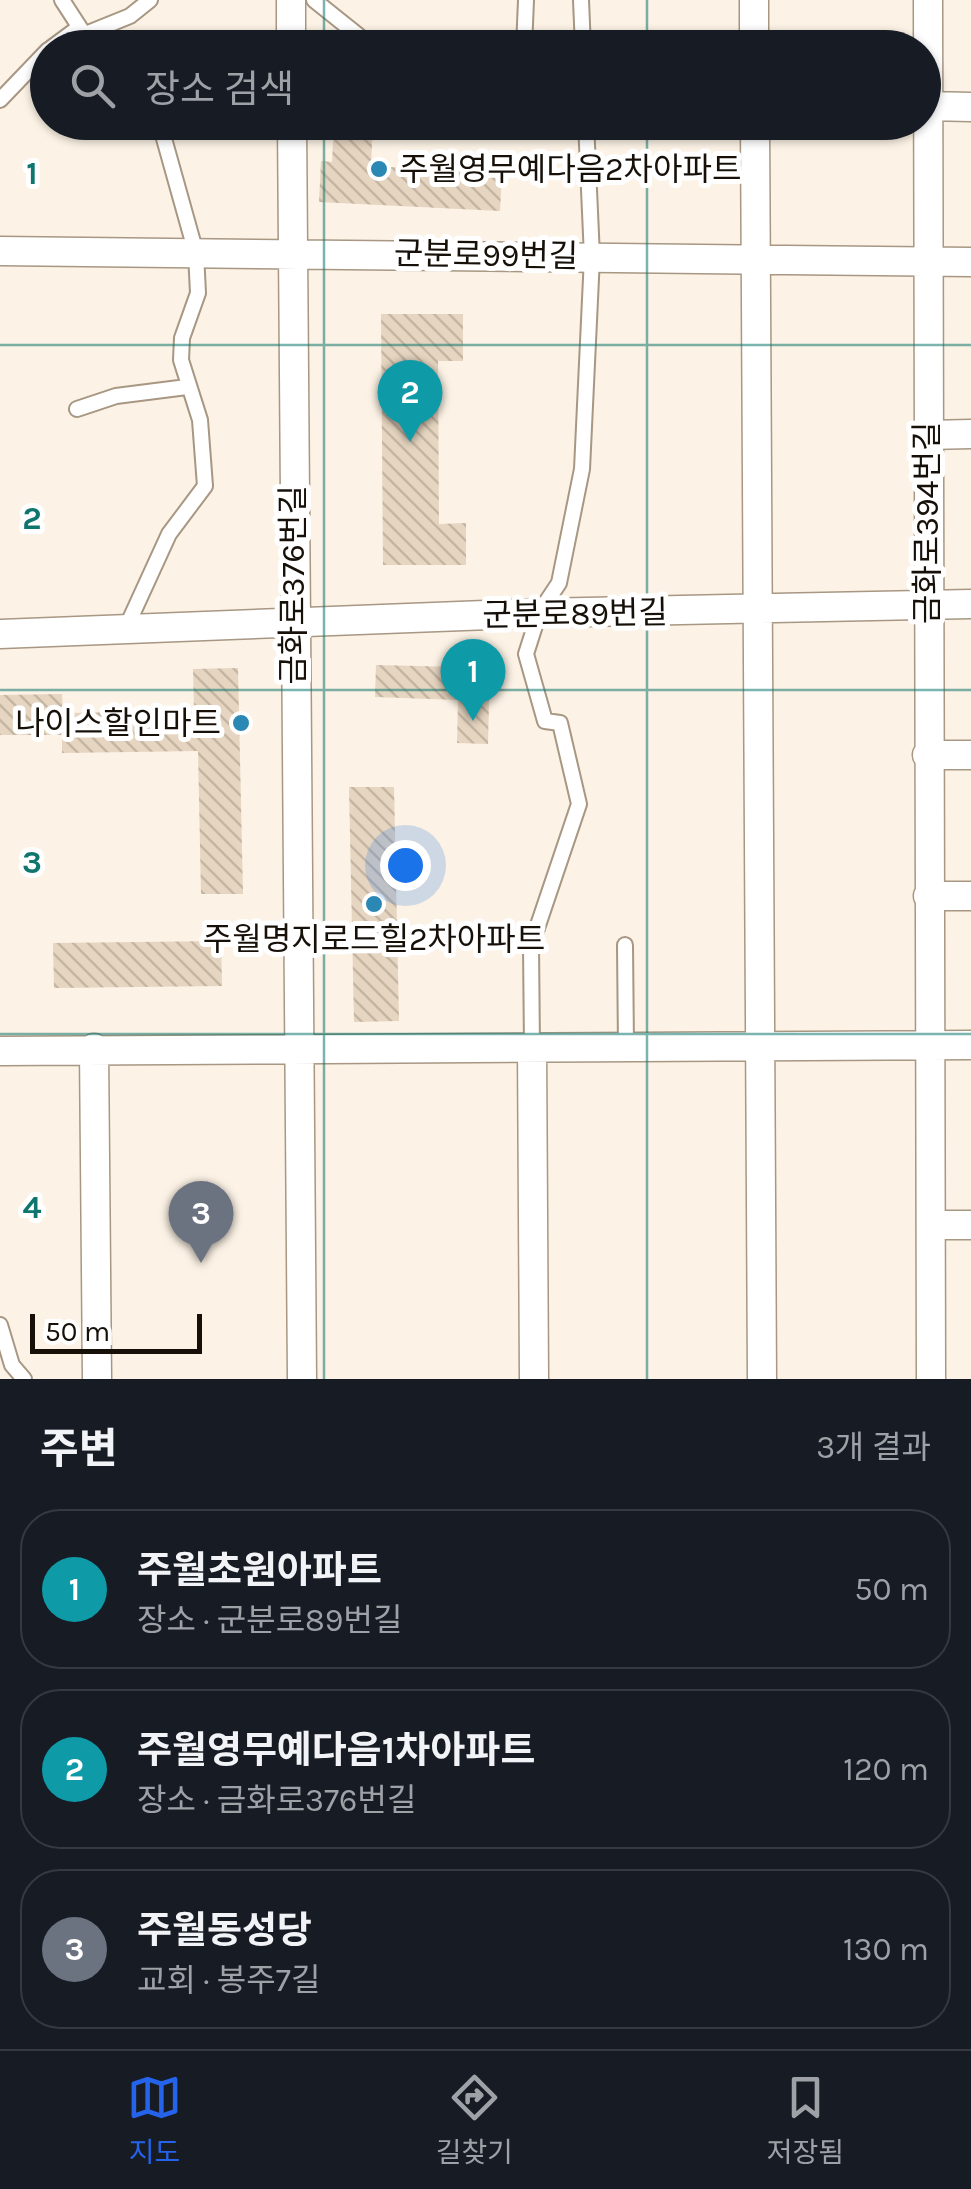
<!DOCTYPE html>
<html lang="ko">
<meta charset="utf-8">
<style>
:root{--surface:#171b24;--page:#242831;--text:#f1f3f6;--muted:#9ea1a6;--line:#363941;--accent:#2563eb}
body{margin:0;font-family:Karla,"Noto Sans KR",sans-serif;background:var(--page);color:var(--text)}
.scale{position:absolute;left:30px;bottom:25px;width:172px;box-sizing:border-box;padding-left:10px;border:5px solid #161009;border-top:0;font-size:28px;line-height:35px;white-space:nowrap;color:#161009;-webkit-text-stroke:8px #fff;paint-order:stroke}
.you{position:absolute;left:405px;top:865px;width:35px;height:35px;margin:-25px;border:8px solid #fff;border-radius:50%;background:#1a73e8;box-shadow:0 0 0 15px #1a73e833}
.badge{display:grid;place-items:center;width:65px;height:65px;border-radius:50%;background:var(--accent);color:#fff;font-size:32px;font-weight:700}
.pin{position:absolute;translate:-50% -82px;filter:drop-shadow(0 2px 5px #0008)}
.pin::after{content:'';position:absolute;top:52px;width:35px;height:30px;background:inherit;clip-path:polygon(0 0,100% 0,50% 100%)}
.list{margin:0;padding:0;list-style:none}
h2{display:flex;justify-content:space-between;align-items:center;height:130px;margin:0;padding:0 40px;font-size:42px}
h2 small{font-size:32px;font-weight:400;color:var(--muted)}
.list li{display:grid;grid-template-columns:65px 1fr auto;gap:30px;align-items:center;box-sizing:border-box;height:160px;margin:0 20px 20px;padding:0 20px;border:2px solid var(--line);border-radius:40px}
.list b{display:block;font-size:38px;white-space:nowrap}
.list p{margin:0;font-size:32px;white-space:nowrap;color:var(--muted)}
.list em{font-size:32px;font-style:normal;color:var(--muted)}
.icon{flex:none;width:55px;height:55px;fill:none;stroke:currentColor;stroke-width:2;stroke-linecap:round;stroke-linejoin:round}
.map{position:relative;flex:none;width:971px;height:1379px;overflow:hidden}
.search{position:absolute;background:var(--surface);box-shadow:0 2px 8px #0004;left:30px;right:30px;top:30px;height:110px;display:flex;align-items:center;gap:25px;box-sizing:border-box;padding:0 35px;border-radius:55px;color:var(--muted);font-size:38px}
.sheet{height:670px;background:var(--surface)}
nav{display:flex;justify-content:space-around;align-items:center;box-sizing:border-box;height:140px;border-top:2px solid var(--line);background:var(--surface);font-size:28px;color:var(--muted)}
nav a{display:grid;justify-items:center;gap:5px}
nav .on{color:var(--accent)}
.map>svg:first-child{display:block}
</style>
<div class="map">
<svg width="971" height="1379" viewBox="0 0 971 1379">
<defs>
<pattern id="building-back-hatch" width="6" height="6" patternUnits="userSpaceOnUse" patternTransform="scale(2.5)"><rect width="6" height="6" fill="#e6d5c0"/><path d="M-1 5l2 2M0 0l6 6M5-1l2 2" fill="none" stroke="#c5b6a4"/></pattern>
</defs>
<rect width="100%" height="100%" fill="#fcf2e5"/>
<!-- building -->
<path fill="url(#building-back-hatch)" d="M334 122H373L371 166 502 173 500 211 319 202 321 161 332 162Z
M381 314H463V361H438L439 524 466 523V565H383Z
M460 657 490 658 488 744 457 743 458 700 375 697 376 665 460 667Z
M238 668 243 894H201L198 751 62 753V735H0V695L62 694 63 713 194 711 193 669Z
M349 787H394L399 1021 354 1022Z
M221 941 222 986 54 988 53 943Z"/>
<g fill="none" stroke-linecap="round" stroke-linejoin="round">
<defs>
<path id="service" d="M62 0 93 48
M314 0 374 48
M581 0 583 48
M83 35 130 16 150 0
M51 48 78 28
M524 48 526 0
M0 100 48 50
M77 409 116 396 187 387
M126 628 169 534 205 486 200 420 181 360 182 338 198 293 196 253 163 135 154 122
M625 945 626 1047
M532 1047 531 946 579 804 560 723 545 721 526 654 539 613 559 583 582 469 592 257 586 122
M0 1325 12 1365 24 1379"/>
<path id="minor" d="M291 0V48
M754 0V48
M928 0 931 1379
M928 106 971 107
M292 122 302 1379
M755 122 762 1379
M0 251 971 262
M928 435 971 434
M0 634 539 613 971 604
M927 755H971
M928 896H971
M532 1047 534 1379
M94 1048 97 1379
M0 1051 971 1045
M932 1225H971"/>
</defs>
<!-- service casing -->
<use href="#service" stroke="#a79783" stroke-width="18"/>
<!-- minor casing -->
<use href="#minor" stroke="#a79783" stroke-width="31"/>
<!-- service -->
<use href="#service" stroke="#fff" stroke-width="14"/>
<!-- minor -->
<use href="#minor" stroke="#fff" stroke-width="28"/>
</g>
<!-- grid -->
<path fill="none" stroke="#0f766e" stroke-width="2.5" stroke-opacity="0.55" d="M324 0V48M647 0V48M324 122V1379M647 122V1379M0 345H971M0 690H971M0 1034H971"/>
<!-- markers -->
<g fill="#2b87b4" stroke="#fff" stroke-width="4">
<circle cx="379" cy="169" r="10"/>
<circle cx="241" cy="723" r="10"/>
<circle cx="374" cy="904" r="10"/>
</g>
<g text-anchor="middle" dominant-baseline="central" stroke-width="10" stroke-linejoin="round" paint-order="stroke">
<!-- poi labels -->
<g font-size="32" fill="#161009" stroke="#fff" text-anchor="start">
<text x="399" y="169">주월영무예다음2차아파트</text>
<text x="221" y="723" text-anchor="end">나이스할인마트</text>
<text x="374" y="939" text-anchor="middle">주월명지로드힐2차아파트</text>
</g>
<!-- street labels -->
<g font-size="32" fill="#161009" stroke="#fff">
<text transform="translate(486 255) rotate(1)">군분로99번길</text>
<text transform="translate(927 523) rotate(-90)">금화로394번길</text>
<text transform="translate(293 585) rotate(-90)">금화로376번길</text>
<text transform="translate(575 614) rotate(-1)">군분로89번길</text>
</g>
</g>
<g font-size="32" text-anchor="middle" font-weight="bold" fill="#0f766e" stroke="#fff" stroke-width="10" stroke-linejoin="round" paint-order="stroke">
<text x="32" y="184">1</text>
<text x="32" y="529">2</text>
<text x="32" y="873">3</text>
<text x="32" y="1218">4</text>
</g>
</svg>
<div class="scale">50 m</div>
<div class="you"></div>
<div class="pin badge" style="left:473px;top:721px;background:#0f9aa8">1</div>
<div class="pin badge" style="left:410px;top:442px;background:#0f9aa8">2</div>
<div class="pin badge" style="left:201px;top:1263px;background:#6b7280">3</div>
<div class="search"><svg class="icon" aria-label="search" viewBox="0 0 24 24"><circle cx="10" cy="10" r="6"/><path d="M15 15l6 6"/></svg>장소 검색</div>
</div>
<section class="sheet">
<h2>주변<small>3개 결과</small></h2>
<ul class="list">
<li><span class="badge" style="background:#0f9aa8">1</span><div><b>주월초원아파트</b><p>장소 · 군분로89번길</p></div><em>50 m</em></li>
<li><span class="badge" style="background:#0f9aa8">2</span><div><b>주월영무예다음1차아파트</b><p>장소 · 금화로376번길</p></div><em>120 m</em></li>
<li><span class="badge" style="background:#6b7280">3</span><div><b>주월동성당</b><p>교회 · 봉주7길</p></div><em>130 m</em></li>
</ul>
</section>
<nav>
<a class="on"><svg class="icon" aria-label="map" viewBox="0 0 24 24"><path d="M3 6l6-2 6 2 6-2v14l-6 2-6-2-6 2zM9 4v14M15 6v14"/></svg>지도</a>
<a><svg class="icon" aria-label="directions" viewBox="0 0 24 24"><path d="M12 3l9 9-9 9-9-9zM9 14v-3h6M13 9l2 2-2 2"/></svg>길찾기</a>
<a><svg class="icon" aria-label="saved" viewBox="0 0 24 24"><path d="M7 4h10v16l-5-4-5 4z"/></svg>저장됨</a>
</nav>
